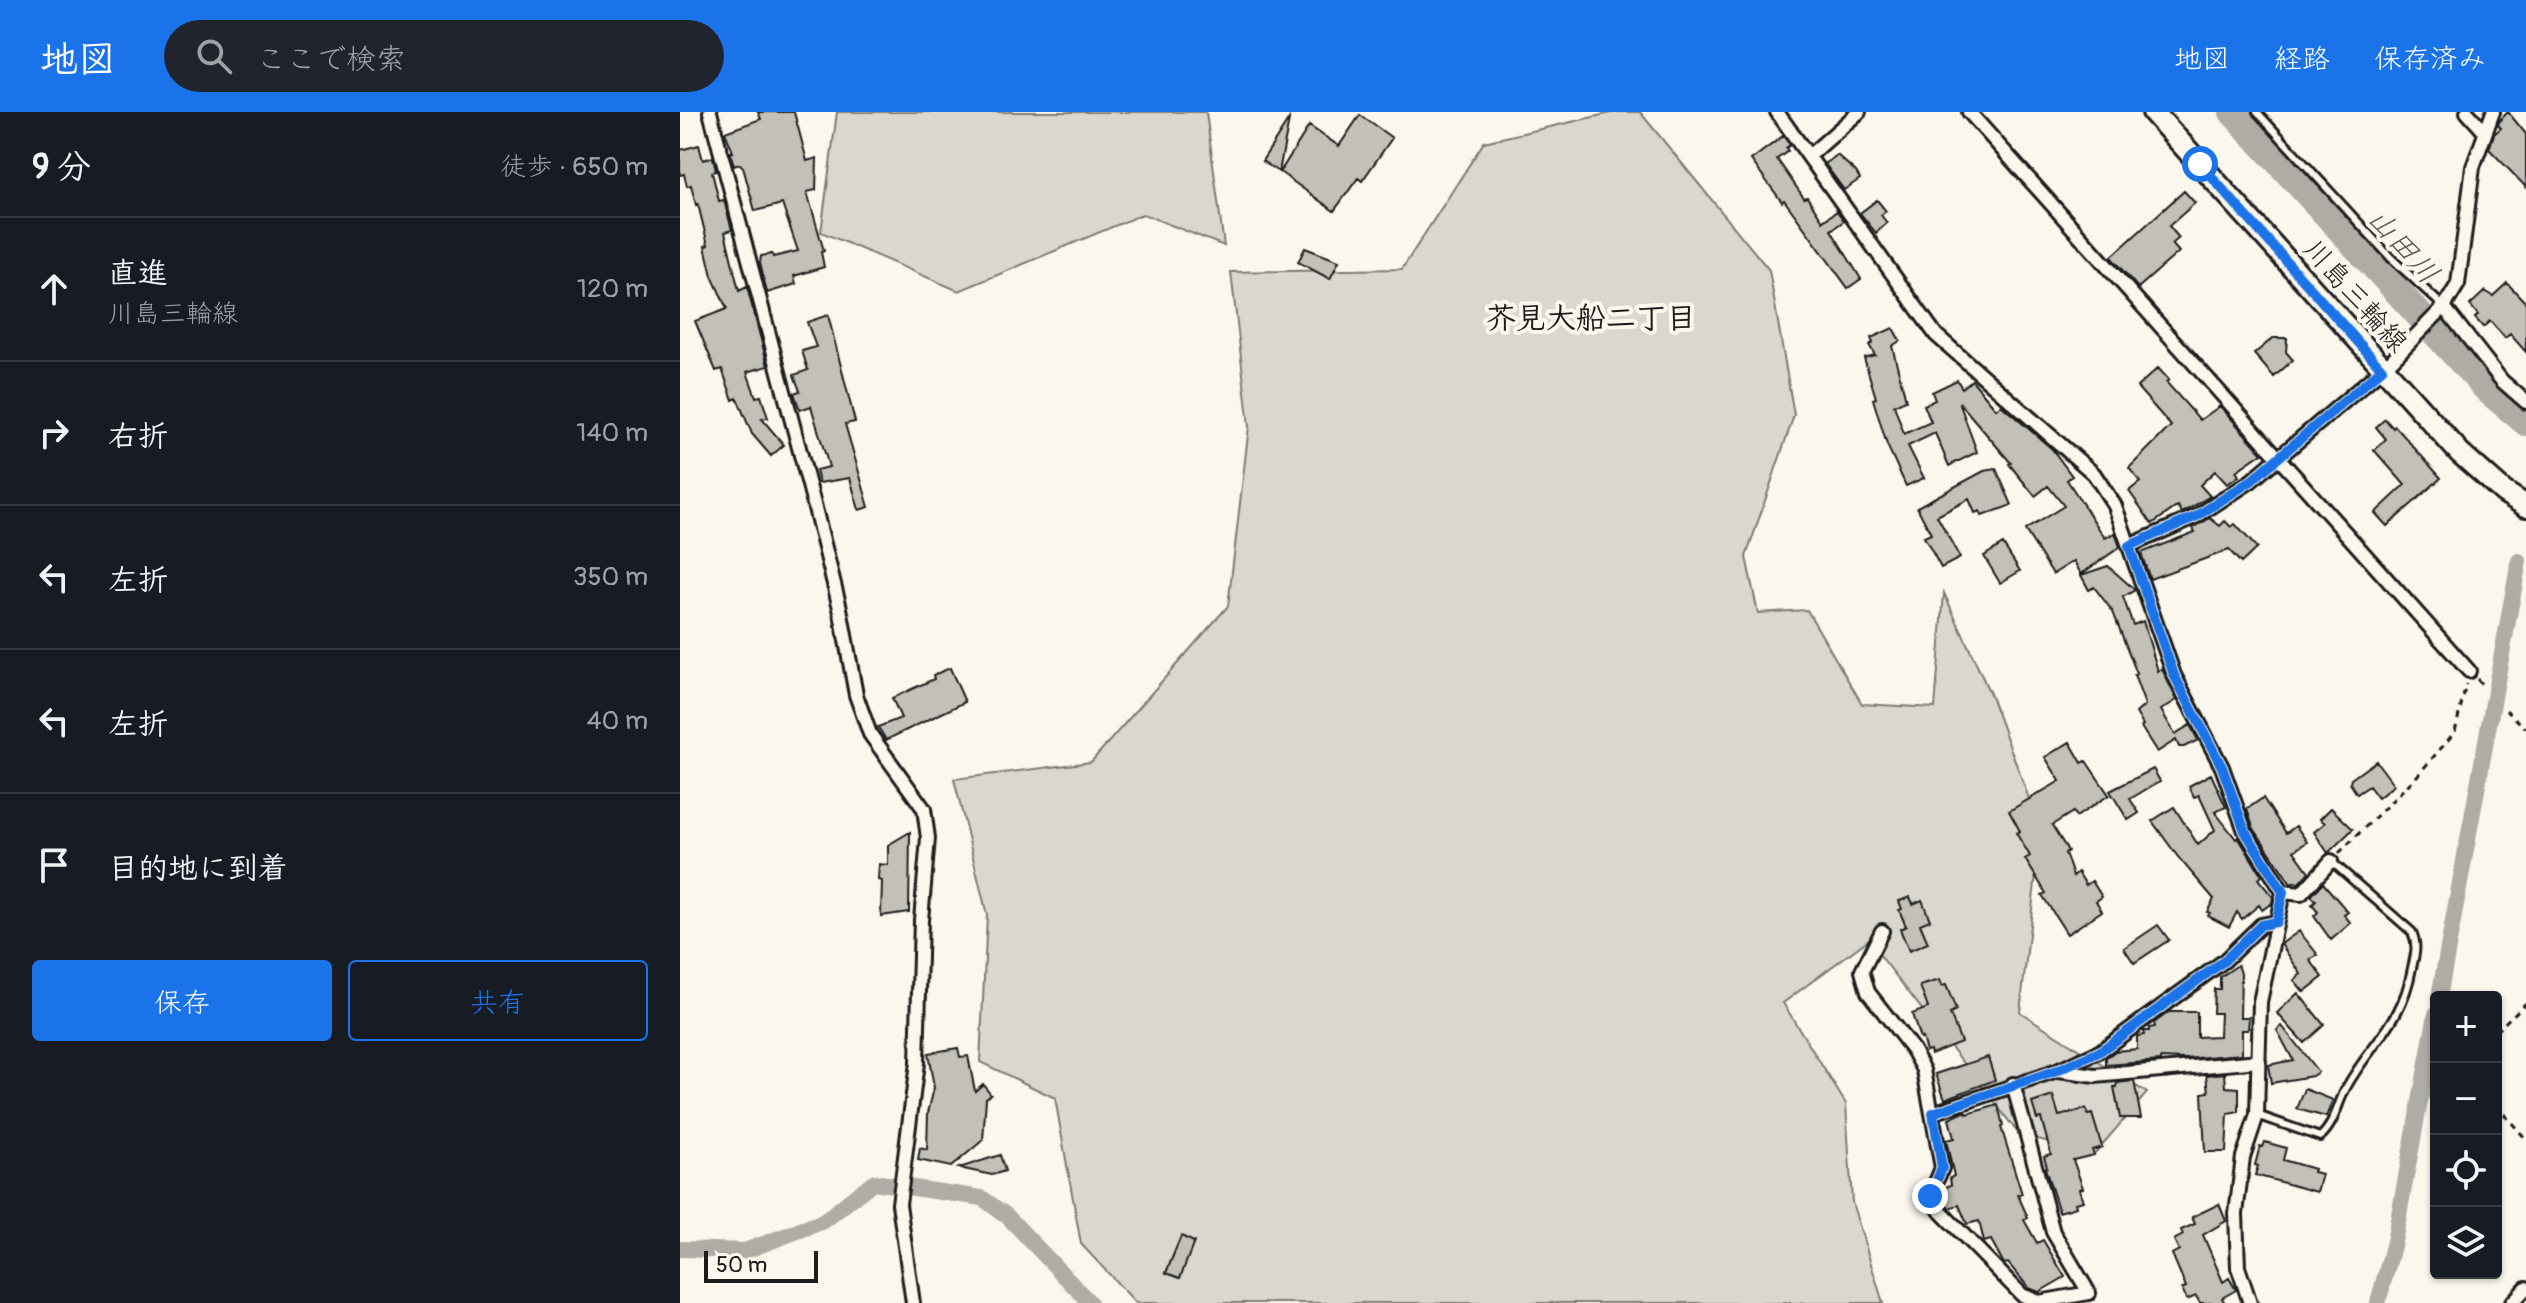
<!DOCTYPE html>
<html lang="ja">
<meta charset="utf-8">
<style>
:root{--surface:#171b24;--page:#20242c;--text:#f1f3f6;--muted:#9ea1a6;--line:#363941;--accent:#1a73e8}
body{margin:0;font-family:Pangolin,"Klee One",sans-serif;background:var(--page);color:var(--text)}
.controls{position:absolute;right:24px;bottom:24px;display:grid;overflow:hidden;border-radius:8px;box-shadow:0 2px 6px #0004}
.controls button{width:72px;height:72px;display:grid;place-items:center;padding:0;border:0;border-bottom:2px solid var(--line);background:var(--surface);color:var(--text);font:40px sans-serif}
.scale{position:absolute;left:24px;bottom:20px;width:114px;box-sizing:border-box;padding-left:8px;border:4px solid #1c1c1c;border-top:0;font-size:22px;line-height:28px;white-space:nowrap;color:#1c1c1c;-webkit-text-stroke:6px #fbf7ec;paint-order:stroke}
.stop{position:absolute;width:24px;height:24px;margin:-18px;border:6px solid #1a73e8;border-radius:50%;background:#fff}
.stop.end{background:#1a73e8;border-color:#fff;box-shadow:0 2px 8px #0008}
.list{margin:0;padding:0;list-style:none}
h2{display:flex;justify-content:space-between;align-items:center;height:104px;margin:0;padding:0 32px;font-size:34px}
h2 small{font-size:26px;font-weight:400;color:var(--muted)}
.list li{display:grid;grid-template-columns:52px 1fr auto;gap:24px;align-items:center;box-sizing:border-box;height:144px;padding:0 32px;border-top:2px solid var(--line)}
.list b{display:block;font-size:30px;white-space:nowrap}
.list p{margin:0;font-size:26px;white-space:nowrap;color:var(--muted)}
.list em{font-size:26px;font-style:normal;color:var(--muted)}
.actions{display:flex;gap:16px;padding:24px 32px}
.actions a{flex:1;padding:18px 0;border:2px solid var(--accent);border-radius:8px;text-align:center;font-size:28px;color:var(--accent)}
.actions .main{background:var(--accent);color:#fff}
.icon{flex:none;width:44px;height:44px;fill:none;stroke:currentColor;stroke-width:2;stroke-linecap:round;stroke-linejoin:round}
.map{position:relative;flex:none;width:1846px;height:1191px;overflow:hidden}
header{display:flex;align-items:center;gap:48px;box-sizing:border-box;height:112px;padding:0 40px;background:var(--accent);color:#fff}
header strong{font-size:38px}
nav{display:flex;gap:44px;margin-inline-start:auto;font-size:28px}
.search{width:560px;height:72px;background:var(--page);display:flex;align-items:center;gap:20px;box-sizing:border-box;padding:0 28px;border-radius:44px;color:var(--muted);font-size:30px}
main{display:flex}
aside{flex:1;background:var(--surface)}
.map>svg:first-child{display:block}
</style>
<header>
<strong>地図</strong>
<div class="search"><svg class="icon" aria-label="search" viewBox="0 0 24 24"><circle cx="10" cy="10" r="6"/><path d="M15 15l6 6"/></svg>ここで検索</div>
<nav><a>地図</a><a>経路</a><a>保存済み</a></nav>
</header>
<main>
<aside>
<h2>9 分<small>徒歩 · 650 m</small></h2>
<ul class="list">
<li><svg class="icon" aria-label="ahead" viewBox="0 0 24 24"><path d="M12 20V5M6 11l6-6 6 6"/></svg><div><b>直進</b><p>川島三輪線</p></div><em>120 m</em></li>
<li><svg class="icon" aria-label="right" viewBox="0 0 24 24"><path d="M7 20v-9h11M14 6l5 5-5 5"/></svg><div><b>右折</b></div><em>140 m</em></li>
<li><svg class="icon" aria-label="left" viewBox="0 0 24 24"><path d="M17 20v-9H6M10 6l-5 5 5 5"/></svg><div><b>左折</b></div><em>350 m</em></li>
<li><svg class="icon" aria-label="left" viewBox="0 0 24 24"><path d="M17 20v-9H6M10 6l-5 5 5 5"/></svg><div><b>左折</b></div><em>40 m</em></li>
<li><svg class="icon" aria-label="arrive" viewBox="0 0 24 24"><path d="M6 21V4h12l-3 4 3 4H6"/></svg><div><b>目的地に到着</b></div></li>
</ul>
<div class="actions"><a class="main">保存</a><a>共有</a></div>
</aside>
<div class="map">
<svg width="1846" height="1191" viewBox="0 0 1846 1191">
<rect width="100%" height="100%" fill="#fbf7ec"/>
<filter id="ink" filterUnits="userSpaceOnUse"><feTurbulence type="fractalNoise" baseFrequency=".0125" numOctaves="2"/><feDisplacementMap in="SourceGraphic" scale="16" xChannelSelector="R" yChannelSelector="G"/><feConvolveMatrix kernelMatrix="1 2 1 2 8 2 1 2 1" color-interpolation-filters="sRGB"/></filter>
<g filter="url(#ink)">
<!-- green -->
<path fill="#dad7ce" stroke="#7b7a75" stroke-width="2" d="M157 0H526L544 134 463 102 279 179 141 120Z
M935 0H960L1089 158 1114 303 1066 445 1078 501 1127 498 1182 592 1255 596 1264 481 1311 584 1361 719 1340 900 1467 981 1414 1042 1339 1022 1188 828 1103 891 1166 992 1172 1090 1203 1191H456L401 1132 375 986 300 950 307 803 274 667 411 650 548 494 569 314 551 160 722 157 804 30Z"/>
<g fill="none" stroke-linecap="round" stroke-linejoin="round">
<!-- canal -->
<path stroke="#afaca5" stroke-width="16" d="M1759 885 1839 449
M0 1137 65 1139 144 1109 193 1070 302 1086 327 1104 410 1191
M1698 1191 1714 1130 1756 902"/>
<!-- river -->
<path stroke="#afaca5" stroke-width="28" d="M1553 0 1808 278 1846 310"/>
</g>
<!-- building -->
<path fill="#c3c0b8" stroke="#1c1c1c" stroke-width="2" d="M78 0H114L127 49 137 46 136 78 127 80 144 139 141 140 144 155 114 164 116 172 87 181 80 151 81 144 92 142 93 145 118 139 102 92 75 99 63 55 60 52 54 54 50 40H53L45 20 81 7Z
M1828 0 1846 22V75L1809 37 1814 22 1821 16 1818 13 1820 8Z
M680 3 712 26 682 69 678 66 654 99 600 60 629 14 659 34Z
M609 7V8L599 60 582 49Z
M1103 24 1110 33 1106 36 1108 39 1097 47 1124 86 1127 85 1143 109 1157 99 1164 109 1151 118 1181 167 1168 176 1104 88 1102 90 1071 48Z
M19 33 23 48 33 45 36 59 32 60 39 89 44 88 52 118 45 120 59 179 67 175 88 254 67 260 76 285 81 284 88 306 82 307 104 333 91 344 72 322 57 286 53 288 42 257 36 259 15 209 47 197 32 164 25 134 28 133 18 92 16 93 11 73 7 74 4 62 0 63V38Z
M1157 43 1176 60 1180 67 1164 78 1145 52Z
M1504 79 1515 91 1489 114 1499 126 1492 132 1499 140 1458 176 1431 145Z
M1197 88 1206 99 1201 103 1207 111 1196 121 1180 101Z
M625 136 659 149 650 167 618 150Z
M1827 171 1846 191V240L1830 222 1825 226 1810 209 1803 215 1795 206 1798 203 1790 193 1805 179 1813 184Z
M148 203 175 310 165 312 189 395 179 398 170 366 139 371 136 358 149 355 131 294 120 298 114 281 120 279 114 263 128 258 122 239 136 235 127 210Z
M1213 216 1220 229 1212 234 1226 288 1214 293 1224 322 1251 310 1244 293 1255 288 1252 280 1277 268 1282 276 1292 268 1316 297 1321 293 1372 337 1392 364 1387 368 1425 426 1435 421 1440 435 1401 462 1394 449 1373 462 1345 418 1384 394 1368 374 1355 384 1329 352 1331 351 1279 290 1297 340 1269 354 1255 321 1228 334 1244 366 1226 374 1207 333 1193 287 1196 286 1184 246 1195 243 1189 233 1193 231 1191 226Z
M1593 226H1607L1606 240 1613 248 1594 265 1574 242Z
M1478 256 1489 268 1486 270 1520 308 1540 294 1582 341 1556 359 1559 364 1547 372 1535 359 1520 373 1530 384 1502 401 1498 394 1472 412 1449 379 1460 370 1449 356 1491 314 1457 275Z
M1705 307 1713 316 1715 314 1761 366 1707 414 1695 401 1725 373 1694 338 1706 327 1696 315Z
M1316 357 1332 393 1302 404 1300 399 1295 401 1289 387 1257 404 1280 446 1261 456 1244 425 1251 422 1237 395 1304 359Z
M1530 406 1540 414 1545 409 1551 415 1555 412 1577 436 1561 451 1549 438 1470 467 1461 441 1515 420 1513 416Z
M1323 432 1340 459 1320 471 1304 444Z
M1428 454 1455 478 1443 485 1453 513 1463 509 1478 559 1482 557 1497 588 1481 598 1495 622 1510 613 1518 628 1504 635H1499L1496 628 1477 640 1461 615 1463 613 1456 601 1465 593 1454 563 1457 562 1433 500 1414 475 1409 478 1401 463Z
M270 556 285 590 206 628 198 615 221 606 212 586 254 567 253 563Z
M1390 630 1402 651 1406 649 1429 683 1396 705 1393 700 1372 713 1388 739 1385 741 1393 764 1398 760 1406 773 1412 769 1422 785 1416 789 1422 799 1387 822 1362 783 1366 781 1345 747 1350 744 1336 721 1340 719 1329 699 1380 669 1365 645Z
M1696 649 1714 673 1698 686 1689 674 1677 682 1670 671 1671 667Z
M1473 657 1480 669 1450 687 1459 701 1448 708 1430 679Z
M1531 662 1546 695 1535 700 1556 727 1558 725 1582 764 1578 767 1593 785 1592 791 1582 798 1579 793 1562 807 1557 800 1549 815 1528 804 1530 801 1527 800 1534 787 1498 745 1472 709 1494 695 1518 733 1535 718 1519 683 1514 685 1509 674Z
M1583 686 1606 721 1616 714 1627 730 1614 739 1629 760 1618 772 1616 770 1611 772 1573 715 1567 697Z
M1651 696 1673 717 1648 741 1634 720 1645 711 1640 707Z
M230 720 229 800 201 804 202 769 198 768 199 752 208 753V733Z
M1643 771 1668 800 1664 803 1671 811 1651 828 1634 804 1638 800 1632 793 1636 789 1631 784Z
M1230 785 1233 792 1242 788 1250 808 1240 812 1248 831 1229 839 1220 817 1226 814 1219 798 1222 797 1219 789Z
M1478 813 1489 828 1454 851 1444 836Z
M1619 819 1638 843 1630 848 1643 865 1624 880 1614 868 1621 862 1601 832Z
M1558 853 1561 861 1560 905H1569L1568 918H1562V942L1505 947 1481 946V949L1426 953V946L1435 939 1457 937V924L1464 923 1463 919H1469V916L1475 915 1474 911 1489 900H1517V925L1539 924 1540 901H1533L1534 877H1540V865Z
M1260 868 1262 874 1266 873 1274 893 1276 899 1270 902 1281 930 1251 942 1250 938 1246 939 1242 926 1240 927 1232 902 1248 896 1240 874Z
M1618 881 1644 913 1624 931 1597 901Z
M1602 914 1638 960 1632 964 1591 971 1588 953 1613 948 1597 918Z
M278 936 280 945 288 944 295 979 303 972 311 982 306 986 303 1028 271 1055 238 1048 240 1036 247 1038 248 1001 254 976 248 941Z
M1308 945 1315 968 1265 987 1256 962Z
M1545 961 1546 975 1559 976V1000L1548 1002 1546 1040H1525L1522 981 1529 980 1527 963Z
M1454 969 1461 1006H1440L1434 975H1437V971Z
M1625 977 1653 988 1646 1005 1617 997Z
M1373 984 1379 1004 1406 997 1408 1003 1412 1002 1422 1035 1412 1038 1414 1043 1393 1048 1403 1076 1399 1077 1403 1089 1395 1091 1396 1095 1379 1100 1365 1056 1367 1055 1364 1044 1371 1042 1361 1006 1357 1007 1352 991Z
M1318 993 1323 1014 1321 1015 1342 1082 1338 1083 1348 1106 1344 1108 1357 1131 1363 1128 1385 1165 1359 1180 1349 1176 1328 1151 1324 1152 1311 1128 1304 1130 1299 1109 1287 1112 1279 1093 1269 1096 1262 1085 1264 1076 1271 1073 1270 1066 1274 1064 1266 1028 1274 1026 1269 1007 1286 999 1287 1002Z
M1585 1030 1606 1036 1603 1048 1634 1057 1633 1060 1642 1062 1637 1080 1575 1063 1578 1054 1575 1053 1580 1034 1583 1035Z
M320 1043 325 1059 312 1063 279 1056Z
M1539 1092 1546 1109 1523 1123 1543 1170 1549 1166 1556 1178 1542 1186 1545 1191H1520L1516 1184 1507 1188 1502 1177 1506 1175 1492 1142 1499 1138 1494 1128 1503 1123 1501 1118 1515 1112 1512 1105Z
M501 1124 514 1130 500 1166 486 1161Z"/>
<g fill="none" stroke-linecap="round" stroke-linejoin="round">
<defs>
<path id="lane" d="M1577 0 1711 146 1764 195
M1577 1003 1640 1025C1655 1012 1657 993 1666 976 1691 930 1722 913 1732 856 1735 843 1738 833 1732 820L1651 749"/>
<path id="street" d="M30 0 135 396 160 496 176 583 190 622 244 697 248 726 241 808 237 951 219 1092 233 1191
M1097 0 1256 223 1414 362 1435 394 1494 563 1542 655 1565 719 1603 780 1580 890 1577 1003 1563 1045 1556 1102 1558 1155 1570 1191
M1289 0 1789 559
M1787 0 1804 19
M1129 44 1179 0
M1764 195 1778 172 1793 55 1813 0
M1449 434 1517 404 1571 369 1708 252 1764 195 1822 269 1846 290
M1603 780 1621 782 1651 749
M1202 819 1182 859 1188 880 1233 938 1244 958 1262 1056 1250 1084 1261 1100 1342 1183 1359 1190 1409 1181 1373 1120 1333 972
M1379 959 1415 964 1579 949
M1253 1001 1377 959 1419 940 1544 849 1581 813 1596 810
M1832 1191 1846 1176"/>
<path id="primary" d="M1473 0 1780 341 1824 380 1846 394"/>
</defs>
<!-- lane casing -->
<use href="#lane" stroke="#1c1c1c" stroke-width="12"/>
<!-- street casing -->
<use href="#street" stroke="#1c1c1c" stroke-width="18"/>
<!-- primary casing -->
<use href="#primary" stroke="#1c1c1c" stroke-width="26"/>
<!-- path -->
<path stroke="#1c1c1c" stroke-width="3" stroke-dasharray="6 6" stroke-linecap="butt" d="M1797 567 1805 576
M1826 598 1846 616
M1659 741 1737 664 1775 620 1786 572
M1816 919 1846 891
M1816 993 1846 1027"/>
<!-- lane -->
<use href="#lane" stroke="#fbf7ec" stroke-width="6"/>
<!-- street -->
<use href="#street" stroke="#fbf7ec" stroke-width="12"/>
<!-- primary -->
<use href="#primary" stroke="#fbf7ec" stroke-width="20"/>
</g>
</g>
<g fill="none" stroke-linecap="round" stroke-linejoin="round" filter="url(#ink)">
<!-- route -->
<path stroke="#1a73e8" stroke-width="10" d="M1250 1084 1262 1056 1253 1001 1377 959 1419 940 1544 849 1581 813 1596 810 1603 780 1565 719 1542 655 1494 563 1449 434 1517 404 1571 369 1702 257 1520 52"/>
</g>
<g text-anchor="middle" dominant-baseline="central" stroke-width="8" stroke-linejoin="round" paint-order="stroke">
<!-- street labels -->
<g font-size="28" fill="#1c1c1c" stroke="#fbf7ec">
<text transform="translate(1675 184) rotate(48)">川島三輪線</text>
</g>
<!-- water labels -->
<g font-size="30" font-style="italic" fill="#575653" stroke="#fbf7ec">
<text transform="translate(1723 134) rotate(48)">山田川</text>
</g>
<!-- neighbourhood labels -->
<g font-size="30" font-weight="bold" fill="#1c1c1c" stroke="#fbf7ec">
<text x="911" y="206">芥見大船二丁目</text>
</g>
</g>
</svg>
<div class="controls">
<button>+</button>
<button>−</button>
<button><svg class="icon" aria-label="locate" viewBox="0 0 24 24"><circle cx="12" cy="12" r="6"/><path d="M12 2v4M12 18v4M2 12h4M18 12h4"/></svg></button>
<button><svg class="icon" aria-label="layers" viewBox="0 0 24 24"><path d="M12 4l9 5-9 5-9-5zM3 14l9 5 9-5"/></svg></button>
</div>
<div class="scale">50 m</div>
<div class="stop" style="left:1520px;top:52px"></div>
<div class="stop end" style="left:1250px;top:1084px"></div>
</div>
</main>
